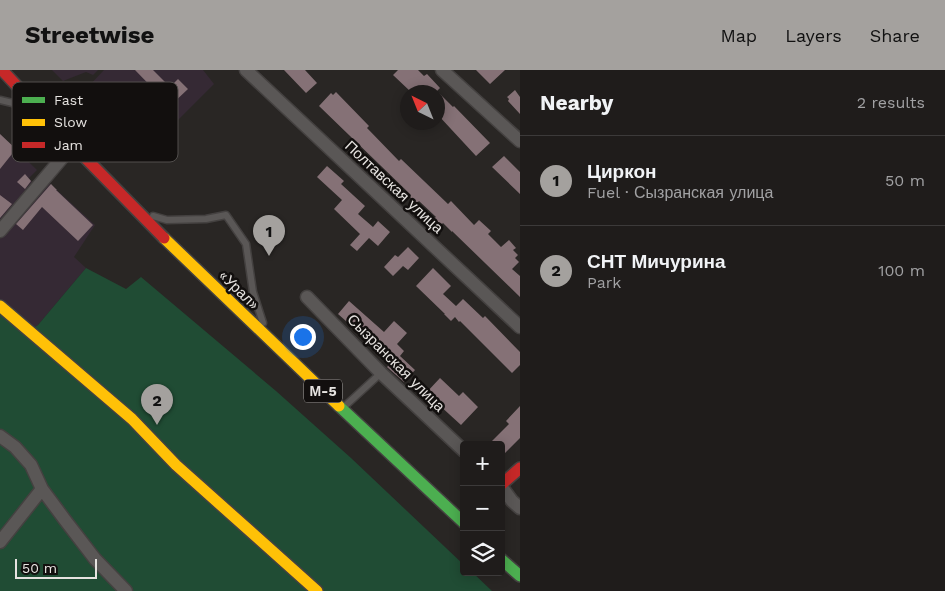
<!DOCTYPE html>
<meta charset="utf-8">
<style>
:root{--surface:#1f1c1b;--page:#2c2928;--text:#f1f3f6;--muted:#a1a1a3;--line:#3c3a3a;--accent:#a4a19e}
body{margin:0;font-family:"Work Sans",sans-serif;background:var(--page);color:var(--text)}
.controls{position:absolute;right:15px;bottom:15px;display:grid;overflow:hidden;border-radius:5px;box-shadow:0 2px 12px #0003}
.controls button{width:45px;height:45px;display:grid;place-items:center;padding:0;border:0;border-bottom:1px solid var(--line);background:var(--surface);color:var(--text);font:25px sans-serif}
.compass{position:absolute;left:400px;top:15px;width:45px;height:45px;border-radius:50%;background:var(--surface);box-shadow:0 2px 12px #0003;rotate:317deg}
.scale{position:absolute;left:15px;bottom:12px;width:82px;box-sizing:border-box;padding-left:5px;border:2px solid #e6e3e0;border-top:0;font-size:14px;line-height:18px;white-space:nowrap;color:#e6e3e0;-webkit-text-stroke:4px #120f0e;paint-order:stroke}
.you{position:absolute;left:302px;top:266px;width:18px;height:18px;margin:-12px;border:4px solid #fff;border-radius:50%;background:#1a73e8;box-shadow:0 0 0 8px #1a73e833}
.badge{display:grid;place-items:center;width:32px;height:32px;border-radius:50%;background:var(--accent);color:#111;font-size:16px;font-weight:700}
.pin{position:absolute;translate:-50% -41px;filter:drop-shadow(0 1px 2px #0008)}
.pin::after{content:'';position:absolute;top:26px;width:18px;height:15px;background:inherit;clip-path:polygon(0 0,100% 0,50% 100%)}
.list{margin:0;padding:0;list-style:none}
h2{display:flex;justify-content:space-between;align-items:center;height:65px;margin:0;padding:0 20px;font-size:21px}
h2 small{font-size:16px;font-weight:400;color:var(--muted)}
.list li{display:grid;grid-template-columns:32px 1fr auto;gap:15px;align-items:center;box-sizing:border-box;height:90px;padding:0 20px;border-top:1px solid var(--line)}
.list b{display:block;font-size:19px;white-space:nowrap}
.list p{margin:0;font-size:16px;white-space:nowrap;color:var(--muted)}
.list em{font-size:16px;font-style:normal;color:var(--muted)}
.icon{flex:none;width:28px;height:28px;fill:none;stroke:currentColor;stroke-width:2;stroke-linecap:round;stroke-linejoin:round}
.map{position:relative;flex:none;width:520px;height:521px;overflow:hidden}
header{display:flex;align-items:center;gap:30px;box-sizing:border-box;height:70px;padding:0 25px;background:var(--accent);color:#111}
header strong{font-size:24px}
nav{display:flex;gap:28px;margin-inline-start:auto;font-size:18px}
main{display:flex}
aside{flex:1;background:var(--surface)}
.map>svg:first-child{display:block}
</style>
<header>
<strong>Streetwise</strong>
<nav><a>Map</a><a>Layers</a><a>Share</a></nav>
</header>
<main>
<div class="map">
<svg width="520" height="521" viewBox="0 0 520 521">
<rect width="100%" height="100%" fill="#292624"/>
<!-- industrial -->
<path fill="#352934" d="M52 0H98L93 5 86 2 63 11Z
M104 0H203L214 14 147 81 87 18Z
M0 64 37 100 29 108 32 112 0 150Z
M48 112 95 155 74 187 86 198 38 255 33 258 0 229V169Z"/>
<!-- green -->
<path fill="#204c34" d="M86 198 126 219 141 207 276 321 351 388 464 495V502H472L492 521H0V229L33 258 38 255Z"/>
<!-- building -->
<path fill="#857176" d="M135 0H153L170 17 178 9 188 19 170 36Z
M284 0H305L317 13 306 23Z
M398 0H418L424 6 427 4 440 18 436 22H411L393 5Z
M476 0H505L490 14Z
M515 20 520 27V44L508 31 509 29 507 27Z
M336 22 369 56 367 58 399 91 401 89 448 134 451 131 474 155 479 150 491 161 488 164 501 177 509 170 516 178 513 180 518 185 515 188 519 192 512 199 520 206V227L452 161V162L443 153 439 157 432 150 436 147 419 131 417 133 410 127 411 125 319 36 331 23 333 25Z
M438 22 453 37 454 36 490 73 476 86 438 45Z
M0 64 16 79 0 99Z
M504 86 520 102V124L492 97Z
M327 96 344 111 341 114 365 136 358 144 373 157 378 151 390 162 378 176 369 168 357 181 350 175 360 164 334 139 342 130 317 107Z
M25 104 31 111 25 119 17 112Z
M51 114 57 120H56L93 155 78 171 42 137 23 160 16 154Z
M0 125 12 134 0 148Z
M408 177 419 188 408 200 403 196 393 206 384 197 395 185 398 187Z
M433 198 451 216 443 224 456 236 463 229 483 248 485 246 520 282V295L512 303 460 251 459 252 455 247 451 251 444 244H445L416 216Z
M349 231 384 262 394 251 407 263 397 274 404 281 400 286 415 300 404 312 387 297 391 293 371 275 375 271 358 255 355 259 338 244Z
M440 308 459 326 463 322 478 337 461 355 426 323Z
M520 336V368L501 387V375H488L509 354 506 351Z"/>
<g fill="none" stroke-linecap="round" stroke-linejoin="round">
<defs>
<path id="lane" d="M0 30 25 36
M153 146 167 150 206 149 226 145 246 174 253 222 263 253
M345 336 381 303"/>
<path id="street" d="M246 0 520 257
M442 0 520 71
M0 161 73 75
M307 227 381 303 464 381
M0 366 15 377 31 395 42 419 65 450 95 489 126 521
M501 416 512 431 520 438
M0 472 42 419"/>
<path id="fast" d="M339 336 464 453
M501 489 520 506"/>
<path id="slow" d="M164 168 339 336
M0 236 132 349 176 395 317 521"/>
<path id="jam" d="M2 0 57 59 164 168
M501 415 520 398"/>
</defs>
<!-- lane casing -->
<use href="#lane" stroke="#444140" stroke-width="9"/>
<!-- street casing -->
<use href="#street" stroke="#444140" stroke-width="15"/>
<!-- fast casing -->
<use href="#fast" stroke="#444140" stroke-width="14"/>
<!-- slow casing -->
<use href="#slow" stroke="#444140" stroke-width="14"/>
<!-- jam casing -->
<use href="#jam" stroke="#444140" stroke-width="14"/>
<!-- lane -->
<use href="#lane" stroke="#5a5756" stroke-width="6"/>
<!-- street -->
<use href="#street" stroke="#5a5756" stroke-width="12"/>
<!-- fast -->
<use href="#fast" stroke="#4caf50" stroke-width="11"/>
<!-- slow -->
<use href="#slow" stroke="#ffc107" stroke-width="11"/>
<!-- jam -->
<use href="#jam" stroke="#c62828" stroke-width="11"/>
</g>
<g text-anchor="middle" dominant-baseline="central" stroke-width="5" stroke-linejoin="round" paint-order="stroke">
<!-- shield labels -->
<rect fill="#120f0e" stroke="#a6a3a1" stroke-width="1" x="304" y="309.5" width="38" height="23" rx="4"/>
<g font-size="14" font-weight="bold" fill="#e6e3e0">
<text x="323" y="321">М-5</text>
</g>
<!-- street labels -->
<g font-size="15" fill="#e6e3e0" stroke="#120f0e">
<text transform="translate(394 117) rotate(43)">Полтавская улица</text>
<text transform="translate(239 220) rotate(44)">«Урал»</text>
<text transform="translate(396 293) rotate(45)">Сызранская улица</text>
</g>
</g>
<!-- legend -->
<rect x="12" y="12" width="166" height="80" rx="8" fill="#120f0e" stroke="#524f4d" stroke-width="1"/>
<rect x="22" y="27" width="23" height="6" fill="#4caf50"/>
<rect x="22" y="49" width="23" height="7" fill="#ffc107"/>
<rect x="22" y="72" width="23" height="6" fill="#c62828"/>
<g font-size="14" fill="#e6e3e0">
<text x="54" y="35">Fast</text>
<text x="54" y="57">Slow</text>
<text x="54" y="80">Jam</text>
</g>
</svg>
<div class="controls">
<button>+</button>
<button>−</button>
<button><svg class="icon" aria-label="layers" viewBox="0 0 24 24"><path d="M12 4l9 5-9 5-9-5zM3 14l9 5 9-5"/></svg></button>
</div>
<svg class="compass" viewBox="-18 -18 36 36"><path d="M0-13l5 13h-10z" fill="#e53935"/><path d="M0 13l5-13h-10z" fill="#a1a1a3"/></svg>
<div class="scale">50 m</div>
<div class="you"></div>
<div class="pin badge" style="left:269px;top:186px">1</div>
<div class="pin badge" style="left:157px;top:355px">2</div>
</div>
<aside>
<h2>Nearby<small>2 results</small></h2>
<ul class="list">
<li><span class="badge">1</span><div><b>Циркон</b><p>Fuel · Сызранская улица</p></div><em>50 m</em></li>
<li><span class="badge">2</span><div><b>СНТ Мичурина</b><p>Park</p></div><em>100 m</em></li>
</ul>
</aside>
</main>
